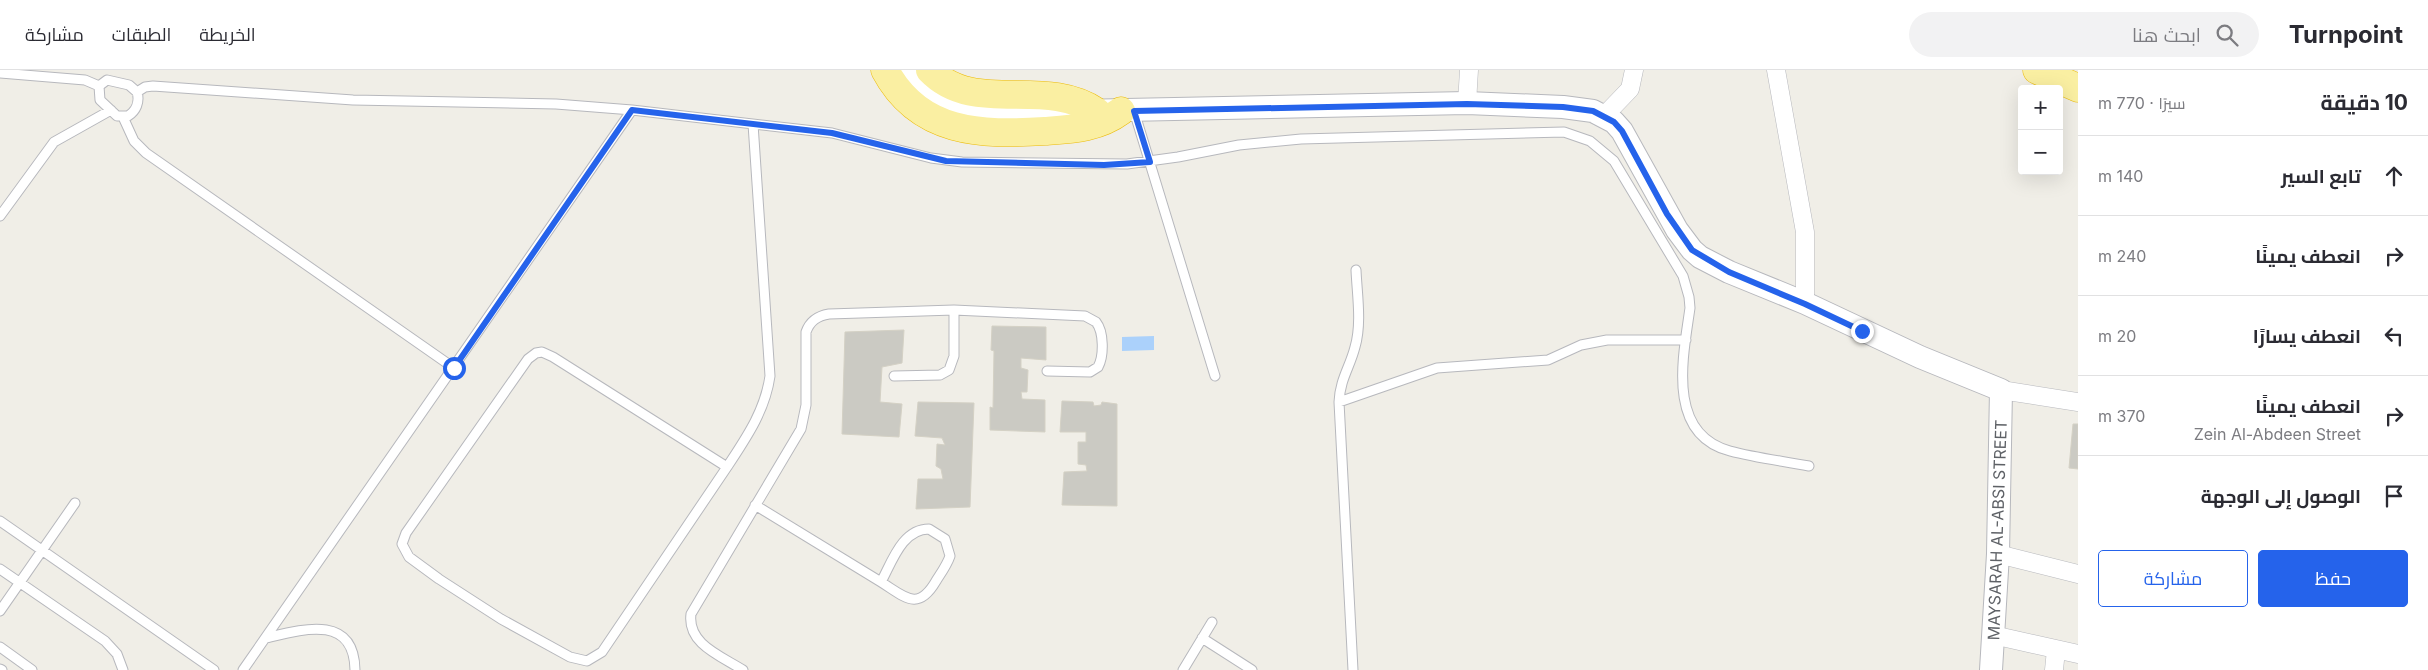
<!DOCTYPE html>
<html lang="ar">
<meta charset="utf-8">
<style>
:root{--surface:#fff;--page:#f2f2f3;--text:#2b2b33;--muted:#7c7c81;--line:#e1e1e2;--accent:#2563eb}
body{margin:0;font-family:Inter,Cairo,sans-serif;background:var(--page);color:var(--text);direction:rtl}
.controls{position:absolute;right:15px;top:15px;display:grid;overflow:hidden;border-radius:5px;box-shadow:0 5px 20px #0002}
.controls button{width:45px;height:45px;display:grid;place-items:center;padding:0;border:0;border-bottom:1px solid var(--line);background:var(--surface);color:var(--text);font:25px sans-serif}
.stop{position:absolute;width:15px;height:15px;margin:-11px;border:4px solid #2563eb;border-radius:50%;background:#fff}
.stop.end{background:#2563eb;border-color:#fff;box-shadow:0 1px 5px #0008}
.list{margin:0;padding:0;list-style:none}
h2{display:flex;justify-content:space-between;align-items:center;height:65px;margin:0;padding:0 20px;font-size:21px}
h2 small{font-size:16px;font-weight:400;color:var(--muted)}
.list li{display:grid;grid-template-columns:32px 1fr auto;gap:15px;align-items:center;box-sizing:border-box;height:80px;padding:0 20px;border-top:1px solid var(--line)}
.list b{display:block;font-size:19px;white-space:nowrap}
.list p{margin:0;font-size:16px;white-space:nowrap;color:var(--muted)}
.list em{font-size:16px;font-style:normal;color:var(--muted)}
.actions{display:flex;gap:10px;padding:15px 20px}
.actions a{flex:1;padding:11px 0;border:1px solid var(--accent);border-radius:5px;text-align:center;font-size:18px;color:var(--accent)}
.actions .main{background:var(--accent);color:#fff}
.icon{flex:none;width:28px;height:28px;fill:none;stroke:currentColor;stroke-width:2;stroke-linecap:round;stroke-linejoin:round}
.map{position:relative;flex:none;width:2078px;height:600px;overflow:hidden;direction:ltr}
header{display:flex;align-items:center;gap:30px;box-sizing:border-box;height:70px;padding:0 25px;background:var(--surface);border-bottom:1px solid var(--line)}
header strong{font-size:24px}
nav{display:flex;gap:28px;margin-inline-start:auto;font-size:18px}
.search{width:350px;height:45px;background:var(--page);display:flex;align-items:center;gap:12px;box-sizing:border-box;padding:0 18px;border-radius:28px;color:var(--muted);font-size:19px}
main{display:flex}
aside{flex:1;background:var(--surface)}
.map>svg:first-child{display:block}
</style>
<header>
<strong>Turnpoint</strong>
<div class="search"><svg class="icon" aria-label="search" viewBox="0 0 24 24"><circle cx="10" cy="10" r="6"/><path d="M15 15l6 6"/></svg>ابحث هنا</div>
<nav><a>الخريطة</a><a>الطبقات</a><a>مشاركة</a></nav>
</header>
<main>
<aside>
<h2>10 دقيقة<small>سيرًا · 770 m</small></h2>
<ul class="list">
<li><svg class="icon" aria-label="ahead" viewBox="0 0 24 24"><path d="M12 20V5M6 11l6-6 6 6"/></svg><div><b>تابع السير</b></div><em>140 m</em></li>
<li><svg class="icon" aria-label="right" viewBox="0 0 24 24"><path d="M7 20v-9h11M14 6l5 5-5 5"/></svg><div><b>انعطف يمينًا</b></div><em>240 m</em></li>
<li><svg class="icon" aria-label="left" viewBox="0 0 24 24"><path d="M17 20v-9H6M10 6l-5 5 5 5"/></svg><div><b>انعطف يسارًا</b></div><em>20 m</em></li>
<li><svg class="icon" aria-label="right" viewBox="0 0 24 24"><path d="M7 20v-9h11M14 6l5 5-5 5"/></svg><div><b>انعطف يمينًا</b><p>Zein Al-Abdeen Street</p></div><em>370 m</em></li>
<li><svg class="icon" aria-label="arrive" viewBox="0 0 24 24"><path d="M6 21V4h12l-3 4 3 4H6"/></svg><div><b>الوصول إلى الوجهة</b></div></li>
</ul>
<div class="actions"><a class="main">حفظ</a><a>مشاركة</a></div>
</aside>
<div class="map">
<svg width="2078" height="600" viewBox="0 0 2078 600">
<rect width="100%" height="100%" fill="#f0eee7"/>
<!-- water -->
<path fill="#abd1fb" d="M1154 266V280L1122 281V267Z"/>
<!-- building -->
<path fill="#cbcac3" stroke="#d4d1c5" d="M992 256 1046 257V290L1021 288V298L1028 300 1027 322H1021L1022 329 1045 330V362L990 360V337L993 338 994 281 991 280Z
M904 260 902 293 882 297 880 332 902 334 899 367 842 364 845 262Z
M1062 331 1093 332 1094 336 1101 335 1102 332 1117 334V436L1062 435 1064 402 1087 401 1086 395 1078 394V372H1086V362H1060Z
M918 332 974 333 970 437 916 439 918 409H943L941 399 936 396 937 374 945 375 942 368 915 366Z
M2073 354H2078V399L2069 398Z"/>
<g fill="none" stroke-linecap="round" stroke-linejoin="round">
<defs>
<path id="service" d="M0 3 85 10 99 16
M107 10 129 15 137 22C140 32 136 41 128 46H117L100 30 99 16Z
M137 22 145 17 153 16 353 30 556 34 632 40 832 63 931 88 962 92 1127 94 1178 87 1239 75 1301 69 1564 62 1590 71 1614 91 1683 206 1689 227 1690 238C1683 287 1666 364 1730 381 1756 388 1783 391 1809 396
M1134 41 1215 306
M123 47 134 71 146 83 454 298
M0 146 54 72 111 40
M542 282 553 287 727 397 602 582 587 591 570 587 501 549 439 509 409 487 402 474 406 463 528 289 536 283Z
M894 306 940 305 949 300 954 286V240
M1339 332 1437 298 1548 290 1581 275 1607 270H1686
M727 397C746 368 765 341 770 306L753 54
M755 435 881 512
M0 451 214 600
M929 459 945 469 950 486C947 495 941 503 936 511 918 542 905 527 881 512 892 492 902 459 929 459Z
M0 499 105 571 117 584 123 600
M0 541 75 433
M266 568C303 559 354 544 355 600
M1202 568 1252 600
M0 577 32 600
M0 599 2 600
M243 600 632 40
M743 600C721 586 687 574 691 544L801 359 806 335V262C810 251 817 246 829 244L954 240 1085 246 1096 252C1104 262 1104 286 1098 297L1090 302 1047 301
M1183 600 1212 552
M1353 600 1339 332C1340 309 1350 297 1355 277 1362 253 1357 224 1356 200"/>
<path id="minor" d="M1776 0 1805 162V233
M1467 33 1469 0
M1605 45 1630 19 1634 0
M2001 320 2078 332
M1998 484 2078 504
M1993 565 2078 584
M2054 600 2056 580"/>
<path id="tertiary" d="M912 0C928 23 946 36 973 43L1467 33 1563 37 1593 41 1614 52 1622 61 1677 160 1692 180 1700 187 1729 202 1805 233 1920 287 2001 320 1998 484 1991 600"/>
<path id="trunk" d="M885 0C919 64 981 65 1045 61 1073 59 1098 58 1121 41
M930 0C974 46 1045 6 1097 42
M2037 0 2078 18"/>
</defs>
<!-- service casing -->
<use href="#service" stroke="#b7b8bd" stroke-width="11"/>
<!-- minor casing -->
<use href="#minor" stroke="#b7b8bd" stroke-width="19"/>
<!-- tertiary casing -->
<use href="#tertiary" stroke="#b7b8bd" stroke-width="24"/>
<!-- trunk casing -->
<use href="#trunk" stroke="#ecbb0a" stroke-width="29"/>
<!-- service -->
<use href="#service" stroke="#fff" stroke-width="9"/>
<!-- minor -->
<use href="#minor" stroke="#fff" stroke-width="18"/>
<!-- tertiary -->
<use href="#tertiary" stroke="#fff" stroke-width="22"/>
<!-- trunk -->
<use href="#trunk" stroke="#faefa2" stroke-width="28"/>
</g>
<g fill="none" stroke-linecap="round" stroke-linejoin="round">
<!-- route -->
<path stroke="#2563eb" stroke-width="6" d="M454 298 632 40 832 63 946 91 1104 95 1150 92 1134 41 1467 34 1563 37 1593 41 1614 52 1622 61 1667 144 1692 180 1729 202 1805 234 1862 261"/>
</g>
<g text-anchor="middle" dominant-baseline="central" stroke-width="4" stroke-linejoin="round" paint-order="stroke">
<!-- street labels -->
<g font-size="16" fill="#5e6166" stroke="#fff">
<text transform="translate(1997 460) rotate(-88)">MAYSARAH AL-ABSI STREET</text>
</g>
</g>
</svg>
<div class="controls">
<button>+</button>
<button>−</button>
</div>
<div class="stop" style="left:454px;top:298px"></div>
<div class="stop end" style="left:1862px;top:261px"></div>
</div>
</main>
